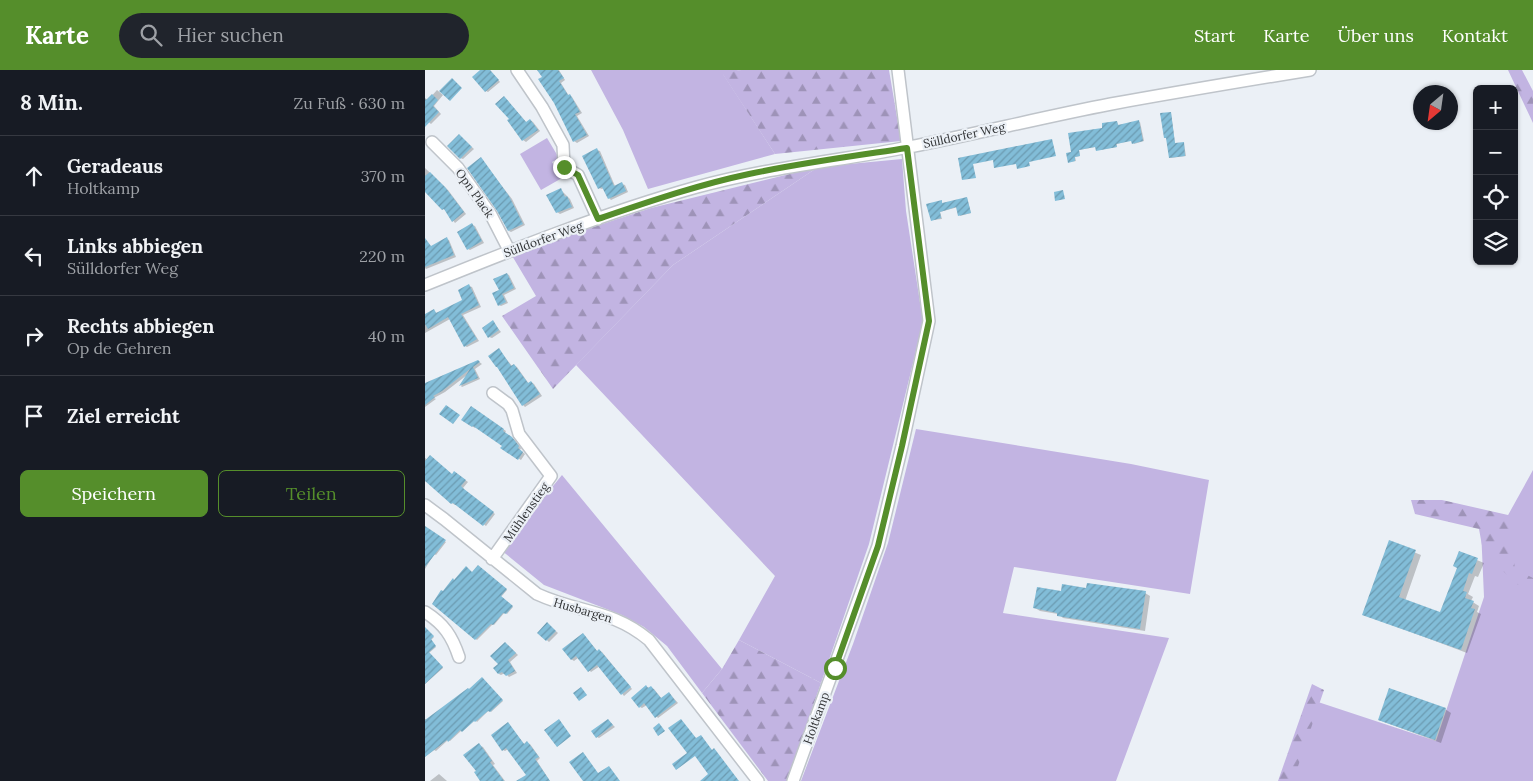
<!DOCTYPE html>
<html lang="de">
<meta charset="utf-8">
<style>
:root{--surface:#171b24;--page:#20242c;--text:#f1f3f6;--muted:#9ea1a6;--line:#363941;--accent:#558e2b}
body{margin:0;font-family:Lora,serif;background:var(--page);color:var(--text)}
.controls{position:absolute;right:15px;top:15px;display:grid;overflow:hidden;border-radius:8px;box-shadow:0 1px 4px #0004}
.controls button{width:45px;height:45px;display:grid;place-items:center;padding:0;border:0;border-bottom:1px solid var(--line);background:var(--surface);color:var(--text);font:25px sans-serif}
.compass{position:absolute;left:988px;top:15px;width:45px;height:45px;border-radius:50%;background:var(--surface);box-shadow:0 1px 4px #0004;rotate:209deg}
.stop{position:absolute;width:15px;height:15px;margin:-11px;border:4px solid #558e2b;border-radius:50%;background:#fff}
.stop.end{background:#558e2b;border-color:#fff;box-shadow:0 1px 5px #0008}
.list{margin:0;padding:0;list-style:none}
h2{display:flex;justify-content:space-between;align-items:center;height:65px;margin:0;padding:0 20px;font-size:21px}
h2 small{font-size:16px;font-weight:400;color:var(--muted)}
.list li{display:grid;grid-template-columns:32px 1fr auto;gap:15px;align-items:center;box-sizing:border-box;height:80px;padding:0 20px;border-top:1px solid var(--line)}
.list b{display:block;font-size:19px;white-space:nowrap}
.list p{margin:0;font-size:16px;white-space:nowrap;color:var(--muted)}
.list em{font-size:16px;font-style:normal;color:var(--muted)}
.actions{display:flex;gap:10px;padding:15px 20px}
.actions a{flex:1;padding:11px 0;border:1px solid var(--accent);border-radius:8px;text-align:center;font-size:18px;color:var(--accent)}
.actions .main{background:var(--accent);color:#fff}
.icon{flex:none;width:28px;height:28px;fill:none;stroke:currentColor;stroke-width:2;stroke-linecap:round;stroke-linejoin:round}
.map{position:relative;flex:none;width:1108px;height:711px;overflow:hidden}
header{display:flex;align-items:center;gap:30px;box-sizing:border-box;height:70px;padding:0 25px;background:var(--accent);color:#fff}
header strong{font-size:24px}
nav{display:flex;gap:28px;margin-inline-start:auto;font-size:18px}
.search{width:350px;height:45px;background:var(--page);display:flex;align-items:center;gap:12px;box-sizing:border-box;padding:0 18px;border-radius:28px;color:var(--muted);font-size:19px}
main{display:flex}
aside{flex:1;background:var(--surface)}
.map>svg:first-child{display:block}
</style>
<header>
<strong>Karte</strong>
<div class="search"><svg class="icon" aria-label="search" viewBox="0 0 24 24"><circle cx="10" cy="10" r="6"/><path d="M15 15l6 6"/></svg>Hier suchen</div>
<nav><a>Start</a><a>Karte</a><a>Über uns</a><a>Kontakt</a></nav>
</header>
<main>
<aside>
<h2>8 Min.<small>Zu Fuß · 630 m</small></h2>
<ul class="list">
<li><svg class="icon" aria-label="ahead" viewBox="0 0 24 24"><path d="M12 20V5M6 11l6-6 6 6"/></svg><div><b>Geradeaus</b><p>Holtkamp</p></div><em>370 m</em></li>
<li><svg class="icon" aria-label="left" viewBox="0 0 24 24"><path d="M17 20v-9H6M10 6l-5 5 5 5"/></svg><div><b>Links abbiegen</b><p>Sülldorfer Weg</p></div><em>220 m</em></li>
<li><svg class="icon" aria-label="right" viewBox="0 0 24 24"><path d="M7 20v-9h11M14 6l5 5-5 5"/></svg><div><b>Rechts abbiegen</b><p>Op de Gehren</p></div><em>40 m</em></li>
<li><svg class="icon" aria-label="arrive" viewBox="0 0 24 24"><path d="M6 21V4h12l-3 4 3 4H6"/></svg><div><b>Ziel erreicht</b></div></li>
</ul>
<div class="actions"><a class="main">Speichern</a><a>Teilen</a></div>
</aside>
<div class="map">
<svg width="1108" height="711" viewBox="0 0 1108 711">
<defs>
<pattern id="forest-firs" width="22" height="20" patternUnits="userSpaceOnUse" patternTransform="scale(1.25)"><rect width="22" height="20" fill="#c2b4e2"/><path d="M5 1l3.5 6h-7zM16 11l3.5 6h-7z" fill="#9e93b8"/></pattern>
<pattern id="building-hatch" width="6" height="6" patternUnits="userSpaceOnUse" patternTransform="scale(1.25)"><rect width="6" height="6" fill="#82bdd8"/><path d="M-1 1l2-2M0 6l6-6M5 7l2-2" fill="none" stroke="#6b9ab0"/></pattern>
</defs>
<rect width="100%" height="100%" fill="#ebf0f6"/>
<!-- green -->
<path fill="#c2b4e2" d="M166 0H316L298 4 350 84 223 119 198 60Z
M122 68 134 88 127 92 137 108 116 120 95 84Z
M477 89 481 141 498 252 444 474 396 613 314 570 350 506 151 295 248 195 393 97Z
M491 359 706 394 784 410 765 524 589 497 578 543 744 568 691 711H376L428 574 463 473Z
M1108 400V711H859L887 630 1011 671 1059 527 1056 459 1082 447Z
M137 405 297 599 277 623 242 576 219 557 197 545 119 515 76 480Z"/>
<!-- forest -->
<path fill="url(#forest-firs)" d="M316 0H464L476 71 350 84 297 3Z
M1083 0H1097L1108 21V53Z
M393 97 248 195 128 319 77 246 111 226 86 184 226 138Z
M986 430H1017L1083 445 1090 499 1108 508V522L1090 513 1058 481 1054 459 990 444Z
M314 570 396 613 362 711H343L277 623 297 599Z
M887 614 899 620 868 711H853Z"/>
<!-- shadow -->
<path fill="#0003" d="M57 0H65L75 12 63 22 61 21Z
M113 0H134L140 10 136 13 144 26 147 27 157 43 152 46 164 66 152 73 149 71 118 7Z
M12 20 18 25 9 36 16 44 6 54 0 49V28L3 30Z
M79 27 102 53 105 50 108 52 115 61 101 72 98 70 85 49Z
M746 43 750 74H759L761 86 746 88 742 68H740Z
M692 52 694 56 715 52 719 71 709 74 707 70 692 74V77L673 80 670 77 654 80 655 86 650 87 651 91 645 92 648 83 679 59Z
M35 66 49 79 38 89 35 88Z
M172 80 175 81 190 116 197 114 200 115 203 122 186 130 184 128 179 118 177 119 174 118Z
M56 89 87 129 100 155 86 162 84 161Z
M0 98 23 120 41 144 30 153 20 140 0 121Z
M136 120 145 129 149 138 135 144 132 142Z
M542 128 546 143 535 146 533 137 515 142 517 149 507 150 516 131 518 134Z
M47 155 50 156 59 173 45 180 43 179Z
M22 169 24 170 31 187 1 199 0 198V177H7Z
M82 204 84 205 91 219 79 225 83 233 76 236 74 235 75 221Z
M44 216 47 217 56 237 38 245 54 271 42 277 40 276 25 249 0 263V246L9 241 12 243 39 231Z
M68 252 76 262 67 268 64 267Z
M74 280 87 296 89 295 92 297 104 314 106 312 109 314 117 326 100 337 98 335Z
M53 291 57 294 50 299 55 309 37 317 36 316 42 305 20 322 9 328 11 329 0 337V314Z
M46 337 81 361 80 363 90 370 96 378 95 380 100 384 96 390 77 378 79 375 51 357 50 358 38 350Z
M0 388 28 405 32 404 43 412 38 418 41 422 70 444 61 456 31 433 30 435 27 433 0 410Z
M0 457 21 472 11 485 9 484 0 499Z
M964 472 996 485 980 531 1016 544 1033 498 1035 483 1059 493 1053 507 1050 506 1043 524 1048 527 1046 531 1054 536 1052 542 1056 544 1042 583 938 544Z
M48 503 70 510 82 520 76 527 88 537 82 544 80 542 69 555 68 554 52 570 9 534 30 511Z
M662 520 720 523 725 526 720 561 638 548 633 544 615 541 610 538 637 523Z
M124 555 133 563 124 572 114 563Z
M0 558 9 567 6 570 11 577 4 583 18 598 0 614Z
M158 564 173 582 174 581 177 582 207 619 199 626 175 596 166 602 153 588 149 591 146 589Z
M83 575 93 585 85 592 92 603 84 607 80 603 76 605 74 604V594Z
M58 609 78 631 66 642 64 640 52 652 50 650 38 661 37 660 25 671 23 670 11 681 9 680 0 687V649H3Z
M221 617 229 619 237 629 245 624 253 633 233 648 222 635 217 638 215 637Z
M1020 639 1026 643 1016 673 954 650Z
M183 650 190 657 174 668 172 667Z
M83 654 100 675 102 673 105 674 115 688 112 691 125 711H100L102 705 83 679 80 681 78 680Z
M54 675 58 677 70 694 68 695 80 711H57L52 701Z
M14 704 22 711H5Z"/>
<!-- building -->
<path fill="url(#building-hatch)" d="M55 0H65L74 10 60 22 47 7Z
M112 0H133L139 8 134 11 143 25 145 24 155 42 150 44 162 65 148 72 129 33 113 9 117 7Z
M27 8 37 18 25 31 14 21Z
M7 24 13 30 8 36 14 42 0 57V29L1 30Z
M79 26 101 52 105 49 113 60 97 71 82 50 84 49 70 34Z
M746 42 750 73 759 72 760 86 744 88 741 68H739L735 43Z
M714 50 718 71 707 74 706 71 691 74 692 77 671 81 670 77 654 80 655 86 650 87V91L643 93 641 83 646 82 643 63 677 58V53L692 51 693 55Z
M34 64 47 77 35 89 22 76Z
M627 69 631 86 604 92 605 96 592 99 591 94 569 98 568 90 548 94 551 108 537 110 533 88Z
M172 78 189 116 197 112 201 121 183 129 177 117 173 119 157 86Z
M56 87 84 126 98 154 83 161 72 141 42 98Z
M5 102 20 117 39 142 27 152 19 139 17 140 0 122V106Z
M136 118 140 127 142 126 147 137 131 143 121 125Z
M638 120 640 129 630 131 629 122Z
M542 127 546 143 533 146 531 137 515 142 516 148 506 151 501 134 517 130V133Z
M47 153 57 171 42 180 32 162Z
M22 167 29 185 0 197V168L6 176Z
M82 203 89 218 77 224 81 232 73 236 67 223 74 220 68 209Z
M44 214 54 235 36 244 52 269 39 277 23 247 3 259 0 254V244L9 239 11 243 37 230 33 220Z
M68 250 74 260 63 268 57 258Z
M74 278 86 296 89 294 103 313 106 311 115 324 97 336 72 297H71L63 286Z
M53 290 55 292 48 297 53 308 34 316 45 299 17 321 8 326 10 327 0 335V313Z
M21 335 35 345 28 354 14 344Z
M46 336 79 359 78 361 87 367 94 376 93 378 98 382 93 390 75 378 77 376 48 356 47 357 36 350Z
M5 385 27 404 29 401 41 410 36 416 39 419 69 442 58 456 28 433 26 434 0 411V391Z
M0 456 21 470 0 497Z
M964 470 991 480 974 527 1015 542 1032 498 1028 496 1034 481 1053 488 1047 504 1044 503 1038 521 1042 522 1040 528 1049 531 1046 538 1050 539 1036 580 937 545Z
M53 495 82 519 76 526 88 536 81 544 78 543 68 555 66 554 50 570 7 534 16 520 18 521 28 508 29 510 41 496 47 502Z
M662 513 721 521 715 559 632 546V543L608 538 612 517 636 521 637 514 661 518Z
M122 552 131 561 121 571 112 563Z
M0 557 9 566 6 569 11 576 4 582 18 597 0 614Z
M158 563 172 581 174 579 206 617 196 625 172 595 163 602 151 586 146 590 137 579Z
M80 572 91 583 83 590 90 601 81 606 77 602 73 604 68 598 73 594 65 586Z
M57 607 78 630 65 642 63 641 50 652 49 651 37 662 35 660 23 672 22 670 0 687V650L43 618 44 619Z
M221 615 223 618 226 616 236 628 244 622 251 632 230 648 219 633 214 638 206 628Z
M156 617 162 625 154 631 148 623Z
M964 618 1021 638 1010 670 953 650Z
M134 649 146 666 132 677 119 660Z
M183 649 188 655 171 668 166 661Z
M256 649 271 668 276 665 287 680 289 678 314 711H275L283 704 270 686 251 700 247 694 262 683 243 658Z
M83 652 99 674 102 671 114 687 110 689 125 711H91L101 705 81 678 77 681 66 665Z
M234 653 240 661 233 666 228 658Z
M54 673 67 691 65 692 79 711H55L49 702 51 701 38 685Z
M158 682 173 703 184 696 195 711H158L144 692Z"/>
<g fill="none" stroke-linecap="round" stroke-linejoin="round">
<defs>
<path id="minor" d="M92 0 117 37 138 75 139 97 153 105 173 149
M7 72 33 98 66 145 84 180
M0 215C89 179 179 143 272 117 341 98 413 91 484 77 551 64 618 47 686 34 752 22 818 11 885 0
M0 435 19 449 112 524C153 543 187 539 224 570L333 711
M67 489 126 406 94 364 87 340 83 334 68 323
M0 542C19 554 27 566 34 587
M368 711 453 476 477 376 504 251 473 0"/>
</defs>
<!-- minor casing -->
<use href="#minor" stroke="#bfc4ca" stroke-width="14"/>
<!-- minor -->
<use href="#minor" stroke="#fff" stroke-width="11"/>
</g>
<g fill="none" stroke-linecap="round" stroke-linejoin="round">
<!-- route -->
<path stroke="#558e2b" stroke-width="6" d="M139 97 153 105 173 149C223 132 272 115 324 104 376 93 429 86 482 78L504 251 477 376 453 476 410 598"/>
</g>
<g text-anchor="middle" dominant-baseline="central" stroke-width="4.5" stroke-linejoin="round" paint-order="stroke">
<!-- street labels -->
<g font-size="12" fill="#313335" stroke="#ebf0f6">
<text transform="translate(539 65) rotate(-12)">Sülldorfer Weg</text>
<text transform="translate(50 123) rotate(55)">Opn Plack</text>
<text transform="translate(118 169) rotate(-20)">Sülldorfer Weg</text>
<text transform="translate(101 442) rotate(-55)">Mühlenstieg</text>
<text transform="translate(158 540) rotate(16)">Husbargen</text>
<text transform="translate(391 648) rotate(-70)">Holtkamp</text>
</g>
</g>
</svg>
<div class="controls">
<button>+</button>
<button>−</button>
<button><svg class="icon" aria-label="locate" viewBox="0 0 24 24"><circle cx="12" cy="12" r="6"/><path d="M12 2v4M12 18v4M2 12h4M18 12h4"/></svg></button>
<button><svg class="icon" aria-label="layers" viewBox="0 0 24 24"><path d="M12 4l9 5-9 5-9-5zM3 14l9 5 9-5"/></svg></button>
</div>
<svg class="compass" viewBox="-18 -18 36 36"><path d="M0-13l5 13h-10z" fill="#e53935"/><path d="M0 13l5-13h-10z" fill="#9ea1a6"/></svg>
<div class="stop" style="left:410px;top:598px"></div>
<div class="stop end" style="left:139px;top:97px"></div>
</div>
</main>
